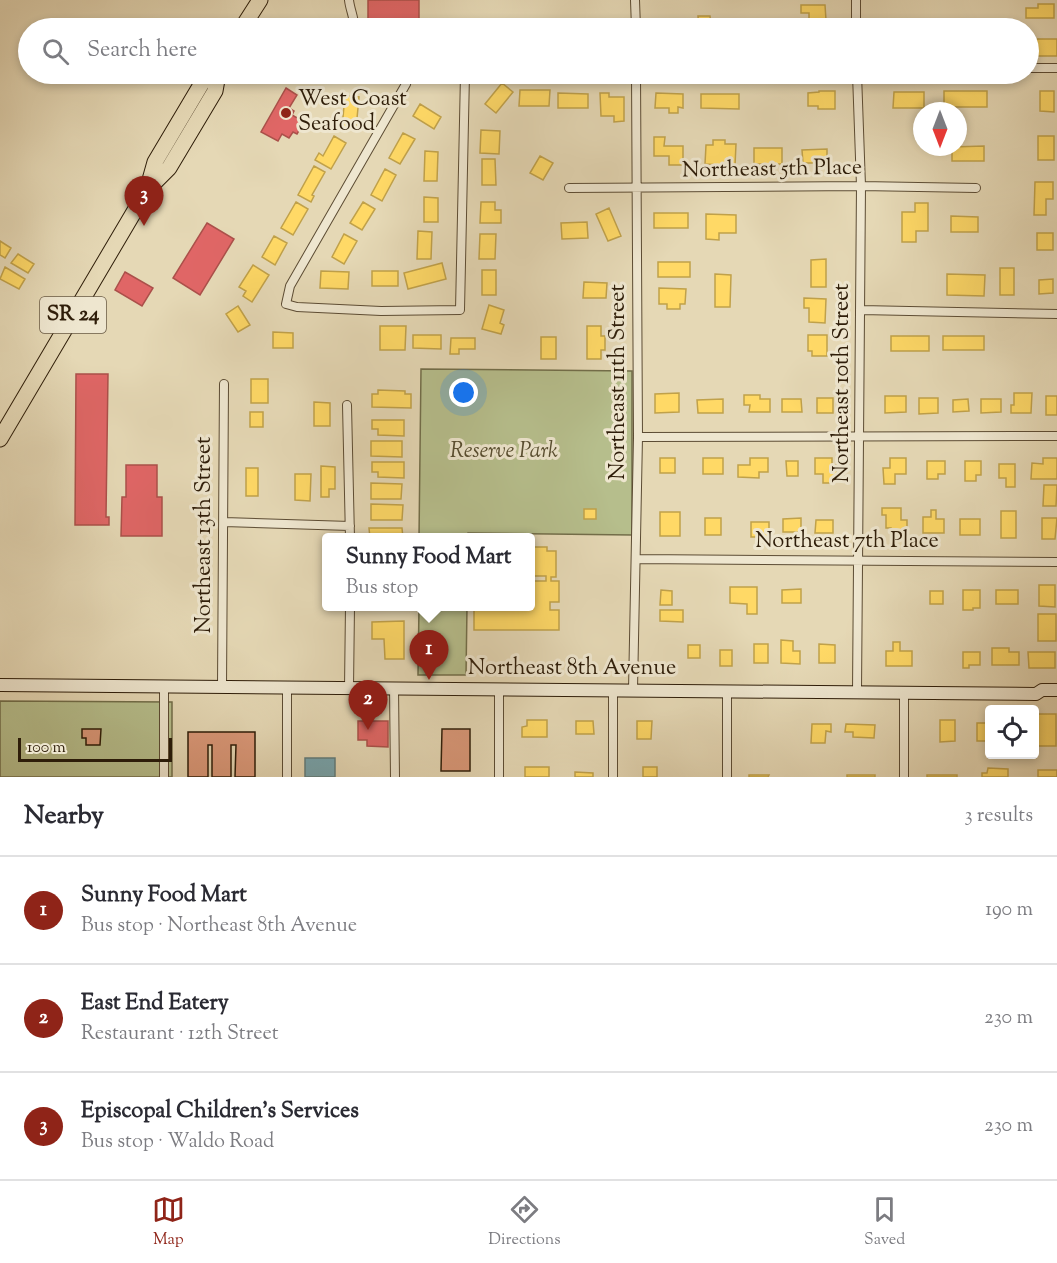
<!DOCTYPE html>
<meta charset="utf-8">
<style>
:root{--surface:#fff;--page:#f2f2f3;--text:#2b2b33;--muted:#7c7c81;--line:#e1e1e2;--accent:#8f2418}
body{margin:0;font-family:"Sorts Mill Goudy",serif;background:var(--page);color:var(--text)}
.controls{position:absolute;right:18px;bottom:18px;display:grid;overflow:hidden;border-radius:6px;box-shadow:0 3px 9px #0003}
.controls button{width:54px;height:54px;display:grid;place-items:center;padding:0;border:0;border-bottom:2px solid var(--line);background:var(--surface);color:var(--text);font:30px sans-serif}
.compass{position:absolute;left:913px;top:102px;width:54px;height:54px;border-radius:50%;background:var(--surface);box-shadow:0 3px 9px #0003;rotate:180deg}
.scale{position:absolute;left:18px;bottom:15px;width:154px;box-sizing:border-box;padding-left:6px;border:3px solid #2e1d09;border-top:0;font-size:16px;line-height:21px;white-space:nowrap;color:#2e1d09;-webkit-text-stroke:4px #eee6cf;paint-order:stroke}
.you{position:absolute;left:464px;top:393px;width:21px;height:21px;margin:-15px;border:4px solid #fff;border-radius:50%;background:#1a73e8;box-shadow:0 0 0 9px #1a73e833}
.badge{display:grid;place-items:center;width:39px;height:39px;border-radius:50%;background:var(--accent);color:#fff;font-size:20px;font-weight:700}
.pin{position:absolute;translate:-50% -50px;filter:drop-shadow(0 2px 3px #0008)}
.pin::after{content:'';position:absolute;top:32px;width:21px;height:18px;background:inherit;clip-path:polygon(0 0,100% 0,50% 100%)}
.popup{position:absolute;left:322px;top:533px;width:213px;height:78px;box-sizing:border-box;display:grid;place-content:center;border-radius:6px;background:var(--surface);filter:drop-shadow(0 2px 4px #0005);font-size:20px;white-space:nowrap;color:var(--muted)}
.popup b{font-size:22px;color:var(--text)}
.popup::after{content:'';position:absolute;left:50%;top:100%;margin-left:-12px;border:12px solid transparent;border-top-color:var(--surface)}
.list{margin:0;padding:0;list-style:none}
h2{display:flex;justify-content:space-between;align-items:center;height:78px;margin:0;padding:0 24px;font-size:26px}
h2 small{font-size:20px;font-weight:400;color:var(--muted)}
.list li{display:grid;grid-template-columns:39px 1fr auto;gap:18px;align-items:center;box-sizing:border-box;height:108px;padding:0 24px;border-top:2px solid var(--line)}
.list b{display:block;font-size:22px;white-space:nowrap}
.list p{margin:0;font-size:20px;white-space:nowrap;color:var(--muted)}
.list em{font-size:20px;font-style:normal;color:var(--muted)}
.icon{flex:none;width:33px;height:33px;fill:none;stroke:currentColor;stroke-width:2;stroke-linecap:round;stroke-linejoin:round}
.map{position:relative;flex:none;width:1057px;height:777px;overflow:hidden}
.search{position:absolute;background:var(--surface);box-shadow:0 3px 9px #0003;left:18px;right:18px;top:18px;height:66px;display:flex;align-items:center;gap:15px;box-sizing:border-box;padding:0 21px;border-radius:33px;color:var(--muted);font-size:22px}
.sheet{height:402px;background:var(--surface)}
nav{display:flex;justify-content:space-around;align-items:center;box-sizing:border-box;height:84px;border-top:2px solid var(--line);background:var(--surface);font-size:16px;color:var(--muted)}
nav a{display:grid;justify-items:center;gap:3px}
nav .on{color:var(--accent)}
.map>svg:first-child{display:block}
</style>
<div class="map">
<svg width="1057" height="777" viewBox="0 0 1057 777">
<rect width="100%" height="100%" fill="#e5d8b5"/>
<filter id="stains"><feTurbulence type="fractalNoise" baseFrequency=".00333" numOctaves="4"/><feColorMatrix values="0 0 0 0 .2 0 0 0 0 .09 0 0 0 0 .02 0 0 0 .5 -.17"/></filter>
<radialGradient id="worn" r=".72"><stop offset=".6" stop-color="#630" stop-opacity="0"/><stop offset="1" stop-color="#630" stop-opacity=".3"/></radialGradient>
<!-- green -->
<path fill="#b6be8c" stroke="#726e4a" stroke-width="1.5" d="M421 369 632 371V535L468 533 467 537 419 538Z
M419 607H467L466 675H418Z
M0 701 172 702V777H0Z"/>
<!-- homes -->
<path fill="#ffd966" stroke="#c0a14a" stroke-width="1.5" d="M1038 4H1054V18H1026V8H1038Z
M801 5H825L826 20 809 21V13H801Z
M698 16H710L711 28H699Z
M679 21H687V28H664V23L679 22Z
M594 23H605V28H594Z
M791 25H803V28H791Z
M1036 39H1057V56H1036Z
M502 83 513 92 496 113 485 104Z
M520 90H550L549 106H519Z
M819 91H835V109H818V106H808V93L819 92Z
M944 91H987V107H944Z
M1040 91H1054V112L1040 111Z
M894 92H924V108H893Z
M558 93 588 94V108H558Z
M600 93H609V97H624V121L614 122V116H601Z
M656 93 683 94V108L678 107V113H669V108H655Z
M701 94H739V109L701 108Z
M345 95 359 97 356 129 342 128Z
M420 104 441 117 434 129 413 116Z
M481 130 500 131 499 154 480 153Z
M403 133 415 139 400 164 389 158Z
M334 136 346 143 331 169 315 160 319 153 323 156Z
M1038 136H1054V160H1038Z
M654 137H665L664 146H683V165H669V156H654Z
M713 140H725V144H736L735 166 705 164 706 145H713Z
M984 146V161H952V147Z
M754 148H782V164H754Z
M827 149V163H803L802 150Z
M425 151 438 152 437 181H424Z
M540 156 553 163 543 180 530 173Z
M482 159H495L496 185H482Z
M314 166 325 172 312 195 314 196 311 202 298 195Z
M385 169 396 175 382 201 371 195Z
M1035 182H1053V199H1046V215H1034Z
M424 197 438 198V222H424Z
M296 202 308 209 293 235 281 228Z
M363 202 375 209 362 230 350 223Z
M481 202H495V210H501V223H480Z
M915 203H928V231H916V242H902V212H915Z
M609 208 621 236 608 241 596 214Z
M654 213H688V228H654Z
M706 214 736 215V233H719V240L706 239Z
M951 216 978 217V232H951Z
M587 222 588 238 562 239 561 223Z
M418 231 432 232 431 259H417Z
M1037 233H1053V250H1037Z
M344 234 357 241 344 264 332 257Z
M480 234H496L495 259H479Z
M274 236 287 243 275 265 262 257Z
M0 241 11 248 5 258 0 255Z
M18 254 34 264 28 273 11 263Z
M826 259V287H811V260Z
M658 262H690V277H658Z
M442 263 446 279 408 289 404 273Z
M253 265 269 275 252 302 243 296 246 291 239 287Z
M5 267 25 279 19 289 0 279Z
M1000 268H1014V295H1000Z
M482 270H496V295H482Z
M321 271 349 272 348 289 320 288Z
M372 271H398V286H372Z
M715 274 731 275 730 307H715Z
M947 274 985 275 984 296 947 295Z
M1053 279V293L1039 294V280Z
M584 282 607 283 606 298H583Z
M659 288 686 289 685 304H680V309H667V304H659Z
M804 298 826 299 825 323 809 322V308H804Z
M489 305 504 310 500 323 504 325 501 334 482 329Z
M238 306 250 325 238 332 226 314Z
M380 326H406L405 350H380Z
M587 326H601V336H605V350H601V359H587Z
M273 332 293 333V348H273Z
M413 335H441V349L413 348Z
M808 335H827V356H812V351H808Z
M891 336H929V351H891Z
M943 336H984V350H943Z
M541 337H556V359H541Z
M451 338H475V349H459V354H450Z
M251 379H268V403H251Z
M378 390 405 391V394H411V408L372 407V394H378Z
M679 393V412L655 413V394Z
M1014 393H1032L1031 413H1011V405H1014Z
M744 395H760V399H770V412H749L750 405H744Z
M885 396H906V412L885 413Z
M1046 396H1057V415H1046Z
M817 398H833V413H817Z
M919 398H938V413L919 414Z
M723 399V413H698L697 400Z
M782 399H801L802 412H782Z
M968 399 969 411 953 412V400Z
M981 399H1001V412L981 413Z
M314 402 330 403V426H314Z
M250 412H263V427H250Z
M372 420H404V436L378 435V429H372Z
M371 441H402V457L371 456Z
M660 458H675V473H660Z
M703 458H723V474H703Z
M750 458H768V472H759V478L738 477V465H750Z
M815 458H832V465H837V476L832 477V483H823V474H815Z
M890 458H906V474H895V484H884L883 468H890Z
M1043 458H1057V479H1031L1032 463 1043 464Z
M786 461H798V476H787Z
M927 461H945V474H938V479H927Z
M965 461H981V475H976V481H965Z
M372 462H404V478L378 477V472H372Z
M999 464H1015V487H1006V478H999Z
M321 466 335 467V489H329V497H321Z
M246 468H258V496H246Z
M295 474H311L310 501 295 500Z
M371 483 402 484 401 499H371Z
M1044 485H1057L1056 506H1043Z
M371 504 403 505 402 520H371Z
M882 508H901V520H907V534L891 535V528H886V515H882Z
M584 509H596V519H584Z
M931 510H936V519H944V533H923V517H931Z
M1001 511H1016V538H1001Z
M660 512H680V536H660Z
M705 518H721V535H705Z
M801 518V532H783V519Z
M1042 518H1057L1055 539H1042Z
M960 519H980V535H960Z
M816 520H833V533H815Z
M751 522H769V537H751Z
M369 528H402L403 538H370Z
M531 547H547V551H556V577H551V581H559V602H550V610H559V630H474V606H531V581H546V576H531Z
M1039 585H1055V607L1039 606Z
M730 587H757V614H747V604L730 603Z
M801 589V603H782V590Z
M661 590 672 591V605H660Z
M963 590H980V608H973V610H963Z
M996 590H1018V604H996Z
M930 591H943V604H930Z
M660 610H683V622L660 621Z
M1038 614H1056V641H1038Z
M404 621V659H385L384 639H372V622Z
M781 640 793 641V651H800V664L781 663Z
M893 642H900V651H912V666H886V651H893Z
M754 644H768V663H754Z
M819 644 835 645V663H819Z
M688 645H700V658H688Z
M992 648H1009V652H1019V665H992Z
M720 650H732V666H720Z
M963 652H980V665H969V668H963Z
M1028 652H1055V668H1029Z
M1035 714H1056V746H1035Z
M527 720H547V737H522V727L527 726Z
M940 720H955V741L940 742Z
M576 721H593L594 734H576Z
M637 721H652L651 739H637Z
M977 723H990V741H977Z
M812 724H831V732L826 731 825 743H811Z
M846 724 875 725 874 738 853 737V732H845Z
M525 767H549V777H525Z
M643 767H657V777H643Z
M988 768 1008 769V777H982V773H987Z
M1038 770H1057V777H1038Z
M575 772 593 773V777H575Z
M749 775H769L768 777H749Z
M847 775H875V777H847Z
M927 775H957V777H927Z"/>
<!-- shops -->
<path fill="#e06666" stroke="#ab504a" stroke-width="1.5" d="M368 0H419V28H368Z
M286 88 297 95 289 108 294 111 292 115 304 122 297 134 293 132 289 138 282 134 278 141 261 132Z
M207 223 234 239 200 295 173 278Z
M125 272 153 288 142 306 115 290Z
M76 374H108L106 517H109V525H75Z
M126 465H157V497H162V536H121L122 497H126Z
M358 721H388V747L367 746V740H358Z"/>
<!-- public -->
<path fill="#76a5af" stroke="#607c7d" stroke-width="1.5" d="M305 758H335V777H305Z"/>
<!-- building -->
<path fill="#da9879" stroke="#2e1d09" stroke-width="1.5" d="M82 729H101L100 745H86V738H82Z
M442 729H470V771H441Z
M188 732H255V777H235L236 745H231V777H212V745H208V777H188Z"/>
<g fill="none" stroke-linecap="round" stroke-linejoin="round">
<defs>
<path id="street" d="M349 0C350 10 355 19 354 28
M635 0 636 28
M856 0V28
M1028 68H1057
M409 74 406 84 290 286 286 304 297 307 381 311 460 310 465 74
M569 188 861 186 976 188
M861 310 1057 314
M347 405 350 538
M638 437 1057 436
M224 522 350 526
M637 559 1057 562
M222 687 224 384
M349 688 350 606
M394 688 395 777
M499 689V777
M613 690V777
M633 690 638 437 636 74
M727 691V777
M857 692 861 186 857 74
M164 777V687
M287 777V688
M904 777V693"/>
<path id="secondary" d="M0 685 1036 694 1042 690H1057"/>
<path id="highway" d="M242 28 260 0
M148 187 155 162 202 83 212 74
M0 439 147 190 169 168 215 91 218 74"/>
</defs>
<!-- street casing -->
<use href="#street" stroke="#5c4c34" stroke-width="10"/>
<!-- secondary casing -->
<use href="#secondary" stroke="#2e1d09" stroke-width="14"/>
<!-- highway casing -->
<use href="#highway" stroke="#2e1d09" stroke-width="17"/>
<!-- street -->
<use href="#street" stroke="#eee6cf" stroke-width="8"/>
<!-- secondary -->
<use href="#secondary" stroke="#eee6cf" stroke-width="12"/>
<!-- highway -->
<use href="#highway" stroke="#e5d8b5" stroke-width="15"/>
</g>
<!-- markers -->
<circle fill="#8f2418" stroke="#eee6cf" stroke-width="2" cx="286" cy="113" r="6"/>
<g text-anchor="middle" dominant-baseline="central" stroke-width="6" stroke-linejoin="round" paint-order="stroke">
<!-- shield labels -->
<rect fill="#eee6cf" stroke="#685944" stroke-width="1.5" x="40" y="297" width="66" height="36" rx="4.5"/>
<g font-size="21" font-weight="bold" fill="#2e1d09">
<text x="73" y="315">SR 24</text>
</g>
<!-- poi labels -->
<g font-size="22" fill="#2e1d09" stroke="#eee6cf" text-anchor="start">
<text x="298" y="100">West Coast<tspan x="298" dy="25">Seafood</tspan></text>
</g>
<!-- street labels -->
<g font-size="22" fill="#2e1d09" stroke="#eee6cf">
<text transform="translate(772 170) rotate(-1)">Northeast 5th Place</text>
<text transform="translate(619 382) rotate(-90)">Northeast 11th Street</text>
<text transform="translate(843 383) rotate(-90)">Northeast 10th Street</text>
<text transform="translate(205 535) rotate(-90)">Northeast 13th Street</text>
<text x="847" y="542">Northeast 7th Place</text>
<text x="572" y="669">Northeast 8th Avenue</text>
</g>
<!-- park labels -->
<g font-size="22" font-style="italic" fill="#574d30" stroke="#eee6cf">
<text x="504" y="452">Reserve Park</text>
</g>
</g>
<rect width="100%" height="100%" filter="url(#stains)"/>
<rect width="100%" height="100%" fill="url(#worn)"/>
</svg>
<div class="controls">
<button><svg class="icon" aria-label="locate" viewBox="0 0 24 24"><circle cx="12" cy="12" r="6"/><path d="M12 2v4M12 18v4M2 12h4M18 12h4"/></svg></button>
</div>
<svg class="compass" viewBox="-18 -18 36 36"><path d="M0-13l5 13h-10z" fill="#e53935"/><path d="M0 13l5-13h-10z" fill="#7c7c81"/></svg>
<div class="scale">100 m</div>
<div class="you"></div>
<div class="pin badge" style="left:429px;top:680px">1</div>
<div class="popup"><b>Sunny Food Mart</b>Bus stop</div>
<div class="pin badge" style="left:368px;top:730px">2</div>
<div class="pin badge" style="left:144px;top:226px">3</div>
<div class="search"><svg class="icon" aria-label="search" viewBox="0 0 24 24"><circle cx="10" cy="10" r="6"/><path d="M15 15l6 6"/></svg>Search here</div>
</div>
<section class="sheet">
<h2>Nearby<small>3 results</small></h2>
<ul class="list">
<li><span class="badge">1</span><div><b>Sunny Food Mart</b><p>Bus stop · Northeast 8th Avenue</p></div><em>190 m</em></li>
<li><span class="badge">2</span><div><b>East End Eatery</b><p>Restaurant · 12th Street</p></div><em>230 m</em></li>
<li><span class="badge">3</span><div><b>Episcopal Children's Services</b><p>Bus stop · Waldo Road</p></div><em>230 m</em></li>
</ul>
</section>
<nav>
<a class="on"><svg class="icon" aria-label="map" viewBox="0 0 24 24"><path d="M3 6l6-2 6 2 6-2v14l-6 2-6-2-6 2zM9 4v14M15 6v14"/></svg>Map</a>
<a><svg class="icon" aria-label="directions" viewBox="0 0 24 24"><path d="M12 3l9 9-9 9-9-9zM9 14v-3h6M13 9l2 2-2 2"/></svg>Directions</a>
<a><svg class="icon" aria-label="saved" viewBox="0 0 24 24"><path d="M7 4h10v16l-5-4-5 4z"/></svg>Saved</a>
</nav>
